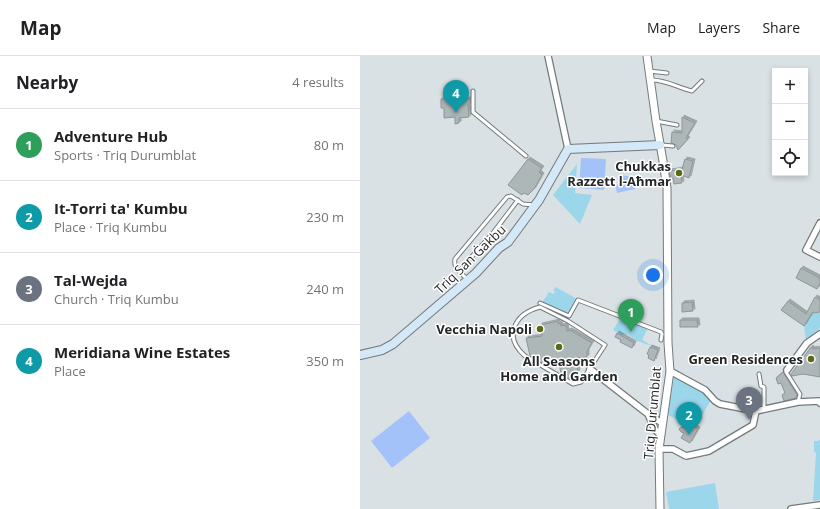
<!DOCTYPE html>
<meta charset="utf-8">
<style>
:root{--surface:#fff;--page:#f6f6f6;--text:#202124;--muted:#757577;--line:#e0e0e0;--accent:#2563eb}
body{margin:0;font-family:"Open Sans",sans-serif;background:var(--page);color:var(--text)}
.controls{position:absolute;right:12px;top:12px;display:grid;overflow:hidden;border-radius:0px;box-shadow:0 2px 6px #0003}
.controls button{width:36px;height:36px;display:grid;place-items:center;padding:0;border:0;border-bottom:1px solid var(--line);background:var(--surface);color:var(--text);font:20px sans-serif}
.you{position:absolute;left:293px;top:219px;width:14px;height:14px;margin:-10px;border:3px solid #fff;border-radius:50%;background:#1a73e8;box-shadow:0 0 0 6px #1a73e833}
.badge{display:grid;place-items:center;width:26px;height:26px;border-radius:50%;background:var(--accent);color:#fff;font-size:13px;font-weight:700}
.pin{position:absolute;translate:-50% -33px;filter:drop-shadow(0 1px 2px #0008)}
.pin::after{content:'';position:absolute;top:21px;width:14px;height:12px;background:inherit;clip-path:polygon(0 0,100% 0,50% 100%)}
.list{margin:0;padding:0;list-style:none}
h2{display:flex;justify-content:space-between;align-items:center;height:52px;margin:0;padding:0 16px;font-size:17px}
h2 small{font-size:13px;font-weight:400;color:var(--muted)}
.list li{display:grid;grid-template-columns:26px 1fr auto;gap:12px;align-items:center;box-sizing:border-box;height:72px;padding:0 16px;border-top:1px solid var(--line)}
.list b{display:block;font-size:15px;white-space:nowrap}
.list p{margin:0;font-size:13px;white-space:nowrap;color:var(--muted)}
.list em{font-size:13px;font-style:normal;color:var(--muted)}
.icon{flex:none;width:22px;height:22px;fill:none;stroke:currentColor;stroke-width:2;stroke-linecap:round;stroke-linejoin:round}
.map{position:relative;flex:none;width:460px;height:453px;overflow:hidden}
header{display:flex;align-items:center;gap:24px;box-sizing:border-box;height:56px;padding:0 20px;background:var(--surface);border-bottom:1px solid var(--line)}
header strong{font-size:19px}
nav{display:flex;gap:22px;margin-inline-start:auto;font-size:14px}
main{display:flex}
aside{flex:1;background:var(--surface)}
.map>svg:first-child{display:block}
</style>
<header>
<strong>Map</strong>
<nav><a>Map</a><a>Layers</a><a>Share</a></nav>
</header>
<main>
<aside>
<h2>Nearby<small>4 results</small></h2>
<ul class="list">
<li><span class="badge" style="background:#2e9e5b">1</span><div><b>Adventure Hub</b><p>Sports · Triq Durumblat</p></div><em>80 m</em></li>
<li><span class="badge" style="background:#0f9aa8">2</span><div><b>It-Torri ta' Kumbu</b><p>Place · Triq Kumbu</p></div><em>230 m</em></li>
<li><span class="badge" style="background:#6b7280">3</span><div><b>Tal-Wejda</b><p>Church · Triq Kumbu</p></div><em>240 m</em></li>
<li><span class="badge" style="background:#0f9aa8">4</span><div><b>Meridiana Wine Estates</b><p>Place</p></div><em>350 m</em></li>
</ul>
</aside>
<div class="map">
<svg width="460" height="453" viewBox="0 0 460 453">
<defs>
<filter id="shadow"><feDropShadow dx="2" dy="-2" stdDeviation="0" flood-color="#0004"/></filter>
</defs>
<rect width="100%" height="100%" fill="#d9e1e4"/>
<!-- green -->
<path fill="#9bd6eb" d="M217 108 215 137 232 139 220 168 193 139Z
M196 231 217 243 208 259 182 247 189 236 193 238 195 236 193 234Z
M452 257H460V272L446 284 444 270Z
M261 261 288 272 282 284 288 287V288L298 291V292L277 285 267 278 262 279 253 274Z
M314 320 344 335 351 344 335 372 308 359Z
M459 384H460V444L453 445 456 397 454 396V385H458Z
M355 427 359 453H309L306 436Z"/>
<!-- water -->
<path fill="#a4c2fa" d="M221 102 246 103 244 134 219 132Z
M260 119 274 121 275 133 257 137 255 129 260 128Z
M49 355 70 382 32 412 11 385Z"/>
<!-- building -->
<path fill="#aeb7b8" stroke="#8d9596" filter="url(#shadow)" d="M91 38H97V44L110 43V48H108L109 61 99 62V67L95 68V61L84 62V52H81V43H91Z
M322 61 335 67 326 82 328 83 318 94 316 89 311 87 312 76 322 77Z
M168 103 182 112 179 116 182 119 174 133 168 139 164 137 162 139 148 129Z
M325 103 333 105 329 122 321 119 322 127 314 128 313 122 311 123 309 115 322 113Z
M441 212 460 222V227L457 233 436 222Z
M455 241 460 244V256L452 257 444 270 421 254 428 245 446 258Z
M332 246 333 255 322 256V247Z
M320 264H337L338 271H320Z
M198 265V268L200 267 201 270 206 269 207 275 210 274 232 287 227 295V301L216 302 218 315 212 324 201 318 199 306 186 309 170 300 166 282 182 280 180 269Z
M257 277 274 287 272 292 260 286 261 284 255 281Z
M290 291 298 294 294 305 288 302 289 299 287 298Z
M451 291 453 293 460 292V321L443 318 432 320 431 318Z
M423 316 437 339 436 342 424 345 422 339 425 337 421 327 418 328 416 322Z
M330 368 338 373 330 387 321 382 324 377 321 376 319 373 322 371 327 373Z"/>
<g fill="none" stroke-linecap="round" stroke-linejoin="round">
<defs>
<path id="service" d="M289 15 307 17
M291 24C307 24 316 31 332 35L342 25
M113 35V56L166 100
M296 65 317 69
M302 89 313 90
M99 215 133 177 158 144
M107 223C101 217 93 212 95 203L147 141 151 140 163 148 174 149
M180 247 209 260 218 244 301 276 302 278 301 284
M180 251 208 265 245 289 221 326 213 328 165 300C143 281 154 258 180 251Z
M426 316 440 338 438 346
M399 318 401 330 404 331V353"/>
<path id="minor" d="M188 0 208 93
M460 167 446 194 460 201
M230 313 288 358 302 367
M427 314 447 287 460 278
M310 315 345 334 355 345 360 348 396 355 438 346 459 345 460 347
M288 358 294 372 301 380
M299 393H313L326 400 349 395 393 369 396 355
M431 453 460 449"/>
<path id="tertiary" d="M287 0 296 65 303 105 307 132 308 287 310 315 299 393 300 453"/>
<path id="secondary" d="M0 299 22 294 33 288 116 217 139 192 148 186 179 144 208 93 300 89"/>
</defs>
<!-- service casing -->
<use href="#service" stroke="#727a7c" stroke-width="5"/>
<!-- minor casing -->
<use href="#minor" stroke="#727a7c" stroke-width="8"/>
<!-- tertiary casing -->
<use href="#tertiary" stroke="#727a7c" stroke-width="9"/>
<!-- secondary casing -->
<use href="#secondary" stroke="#727a7c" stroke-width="10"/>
<!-- service -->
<use href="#service" stroke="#fff" stroke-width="3"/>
<!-- minor -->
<use href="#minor" stroke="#fff" stroke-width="5.5"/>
<!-- tertiary -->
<use href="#tertiary" stroke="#fff" stroke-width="7"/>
<!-- secondary -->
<use href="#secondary" stroke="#d4e8f7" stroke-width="8"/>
</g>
<!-- markers -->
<g fill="#596b17" stroke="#fff" stroke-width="1.5">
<circle cx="319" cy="117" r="4"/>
<circle cx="180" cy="273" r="4"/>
<circle cx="199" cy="291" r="4"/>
<circle cx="451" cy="303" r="4"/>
</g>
<g text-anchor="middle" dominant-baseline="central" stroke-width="3" stroke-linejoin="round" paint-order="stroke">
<!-- poi labels -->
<g font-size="13" font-weight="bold" fill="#232627" stroke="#fff" text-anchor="end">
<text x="311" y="110">Chukkas<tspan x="311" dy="15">Razzett l-Aħmar</tspan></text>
<text x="172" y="273">Vecchia Napoli</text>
<text x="443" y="303">Green Residences</text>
<text x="199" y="305" text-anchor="middle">All Seasons<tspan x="199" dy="15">Home and Garden</tspan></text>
</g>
<!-- street labels -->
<g font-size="13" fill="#232627" stroke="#fff">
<text transform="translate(110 203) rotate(-44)">Triq San Ġakbu</text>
<text transform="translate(292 357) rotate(-85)">Triq Durumblat</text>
</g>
</g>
</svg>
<div class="controls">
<button>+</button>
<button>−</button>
<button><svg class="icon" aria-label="locate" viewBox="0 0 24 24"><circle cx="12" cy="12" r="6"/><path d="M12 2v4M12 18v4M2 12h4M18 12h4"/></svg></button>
</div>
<div class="you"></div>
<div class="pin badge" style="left:271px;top:276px;background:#2e9e5b">1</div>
<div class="pin badge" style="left:329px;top:379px;background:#0f9aa8">2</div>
<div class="pin badge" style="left:389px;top:364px;background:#6b7280">3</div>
<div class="pin badge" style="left:96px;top:57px;background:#0f9aa8">4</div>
</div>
</main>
